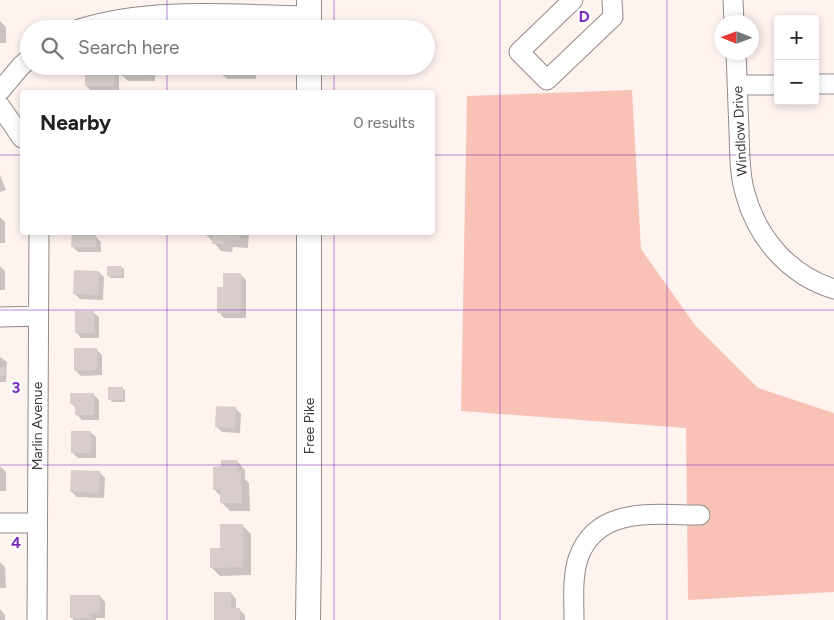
<!DOCTYPE html>
<meta charset="utf-8">
<style>
:root{--surface:#fff;--page:#f6f6f6;--text:#222;--muted:#767676;--line:#e0e0e0}
body{margin:0;font-family:Figtree,sans-serif;background:var(--page);color:var(--text)}
.controls{position:absolute;right:15px;top:15px;display:grid;overflow:hidden;border-radius:5px;box-shadow:0 2px 8px #0003}
.controls button{width:45px;height:45px;display:grid;place-items:center;padding:0;border:0;border-bottom:1px solid var(--line);background:var(--surface);color:var(--text);font:25px sans-serif}
.compass{position:absolute;left:714px;top:15px;width:45px;height:45px;border-radius:50%;background:var(--surface);box-shadow:0 2px 8px #0003;rotate:271deg}
.list{margin:0;padding:0;list-style:none}
h2{display:flex;justify-content:space-between;align-items:center;height:65px;margin:0;padding:0 20px;font-size:21px}
h2 small{font-size:16px;font-weight:400;color:var(--muted)}
.icon{flex:none;width:28px;height:28px;fill:none;stroke:currentColor;stroke-width:2;stroke-linecap:round;stroke-linejoin:round}
.map{position:relative;flex:none;width:834px;height:620px;overflow:hidden}
.search{position:absolute;background:var(--surface);box-shadow:0 2px 8px #0003;left:20px;top:20px;width:415px;height:55px;display:flex;align-items:center;gap:12px;box-sizing:border-box;padding:0 18px;border-radius:28px;color:var(--muted);font-size:19px}
.panel{position:absolute;background:var(--surface);box-shadow:0 2px 8px #0003;left:20px;top:90px;width:415px;height:145px;border-radius:5px}
.map>svg:first-child{display:block}
</style>
<div class="map">
<svg width="834" height="620" viewBox="0 0 834 620">
<rect width="100%" height="100%" fill="#fff3f0"/>
<!-- green -->
<path fill="#f9c2b6" d="M632 90 641 249 695 325 758 388 834 413V592L688 600 686 428 461 411 467 96Z"/>
<!-- shadow -->
<path fill="#0003" d="M0 21 6 27V43H0Z
M123 66H155V81H128L123 76Z
M221 66H256V79H227L221 74Z
M114 69 119 75V91H92L86 86Z
M0 175 6 190 0 192Z
M0 217 5 222V243H0Z
M73 232H96V237L101 242V252H78L73 247Z
M207 232H249L248 248 233 247 232 252 221 251 207 235Z
M0 266 5 271V290H0Z
M121 267 124 269V278H111L108 276Z
M99 272 104 277 103 300 80 299 75 294Z
M241 275 246 280V318H224L219 312 224 289Z
M93 312 99 317V338H81L76 332Z
M96 349 102 355V375L81 376 75 370Z
M0 357 7 362 6 382H0Z
M122 388 125 390V402H112L110 399Z
M93 394 99 400V420H82L76 414V408L71 403Z
M217 408 236 409 241 414 240 433 222 432 216 426Z
M90 432 96 437V458H78L73 453Z
M237 461 245 470V479L249 483 250 511H230L221 502V497L215 490 222 468Z
M0 466 6 472V491H0Z
M99 472 105 478 104 498 77 497 71 491Z
M242 525 251 534V575L220 576 211 567Z
M0 562 5 567 6 588H0Z
M231 593 236 599V609H239L245 615V620H215Z
M100 596 105 602V618H96V620H74L71 617Z
M0 609 5 615V620H0Z"/>
<!-- building -->
<path fill="#d8cdca" d="M121 66H150V76H121Z
M220 66H251V74H220Z
M85 68H114V86H85Z
M72 232H91V235H96V247H71Z
M206 232H241L240 240 225 239 224 244H212V236H206Z
M107 266H122V276H107Z
M74 270 99 271 98 295 73 294Z
M223 273H241V313H217V287H223Z
M75 311H94V333H75Z
M74 348H97V370L74 371Z
M5 367V376H0V368Z
M108 387H123V400H108Z
M70 393H94V415H75V404H70Z
M216 406 236 407 235 428 215 427Z
M71 431H91V453H71Z
M221 460H237L238 473H241L242 503H220V490H213V467L221 466Z
M71 470 100 471 99 493 70 492Z
M220 524H243V567L210 568V548H220Z
M214 592H231V608H240V620H214Z
M70 595H100V613H91V618H70Z"/>
<g fill="none" stroke-linecap="round" stroke-linejoin="round">
<defs>
<path id="minor" d="M573 0 519 52 547 80 613 17 612 0
M733 0 734 22
M79 29C153 6 233 15 309 16
M736 52C737 79 738 106 739 132 740 153 739 173 745 193 757 238 789 275 834 289
M815 84H834
M737 85H778
M0 91 21 66 29 59
M0 106 22 138
M0 317 38 316
M0 523H37
M37 620 39 232
M574 620C574 601 572 578 578 559 596 505 655 515 700 515"/>
<path id="major" d="M309 29V0
M309 66V92
M308 620 309 550V232"/>
</defs>
<!-- minor casing -->
<use href="#minor" stroke="#948987" stroke-width="21"/>
<!-- major casing -->
<use href="#major" stroke="#948987" stroke-width="26"/>
<!-- minor -->
<use href="#minor" stroke="#fff" stroke-width="19"/>
<!-- major -->
<use href="#major" stroke="#fff" stroke-width="24"/>
</g>
<!-- grid -->
<path fill="none" stroke="#7b2cbf" stroke-width="1" stroke-opacity="0.55" d="M167 0V29M334 0V29M500 0V620M667 0V620M167 66V92M334 66V92M0 155H22M432 155H834M167 232V620M334 232V620M0 310H834M0 465H834"/>
<g text-anchor="middle" dominant-baseline="central" stroke-width="5" stroke-linejoin="round" paint-order="stroke">
<!-- street labels -->
<g font-size="14" fill="#403b3a" stroke="#fff">
<text transform="translate(740 131) rotate(-93)">Windlow Drive</text>
<text transform="translate(37 426) rotate(-90)">Marlin Avenue</text>
<text transform="translate(309 426) rotate(-90)">Free Pike</text>
</g>
</g>
<g font-size="16" text-anchor="middle" font-weight="bold" fill="#7b2cbf" stroke="#fff" stroke-width="5" stroke-linejoin="round" paint-order="stroke">
<text x="584" y="22">D</text>
<text x="16" y="393">3</text>
<text x="16" y="548">4</text>
</g>
</svg>
<div class="controls">
<button>+</button>
<button>−</button>
</div>
<svg class="compass" viewBox="-18 -18 36 36"><path d="M0-13l5 13h-10z" fill="#e53935"/><path d="M0 13l5-13h-10z" fill="#767676"/></svg>
<div class="search"><svg class="icon" aria-label="search" viewBox="0 0 24 24"><circle cx="10" cy="10" r="6"/><path d="M15 15l6 6"/></svg>Search here</div>
<section class="panel">
<h2>Nearby<small>0 results</small></h2>
<ul class="list">
</ul>
</section>
</div>
